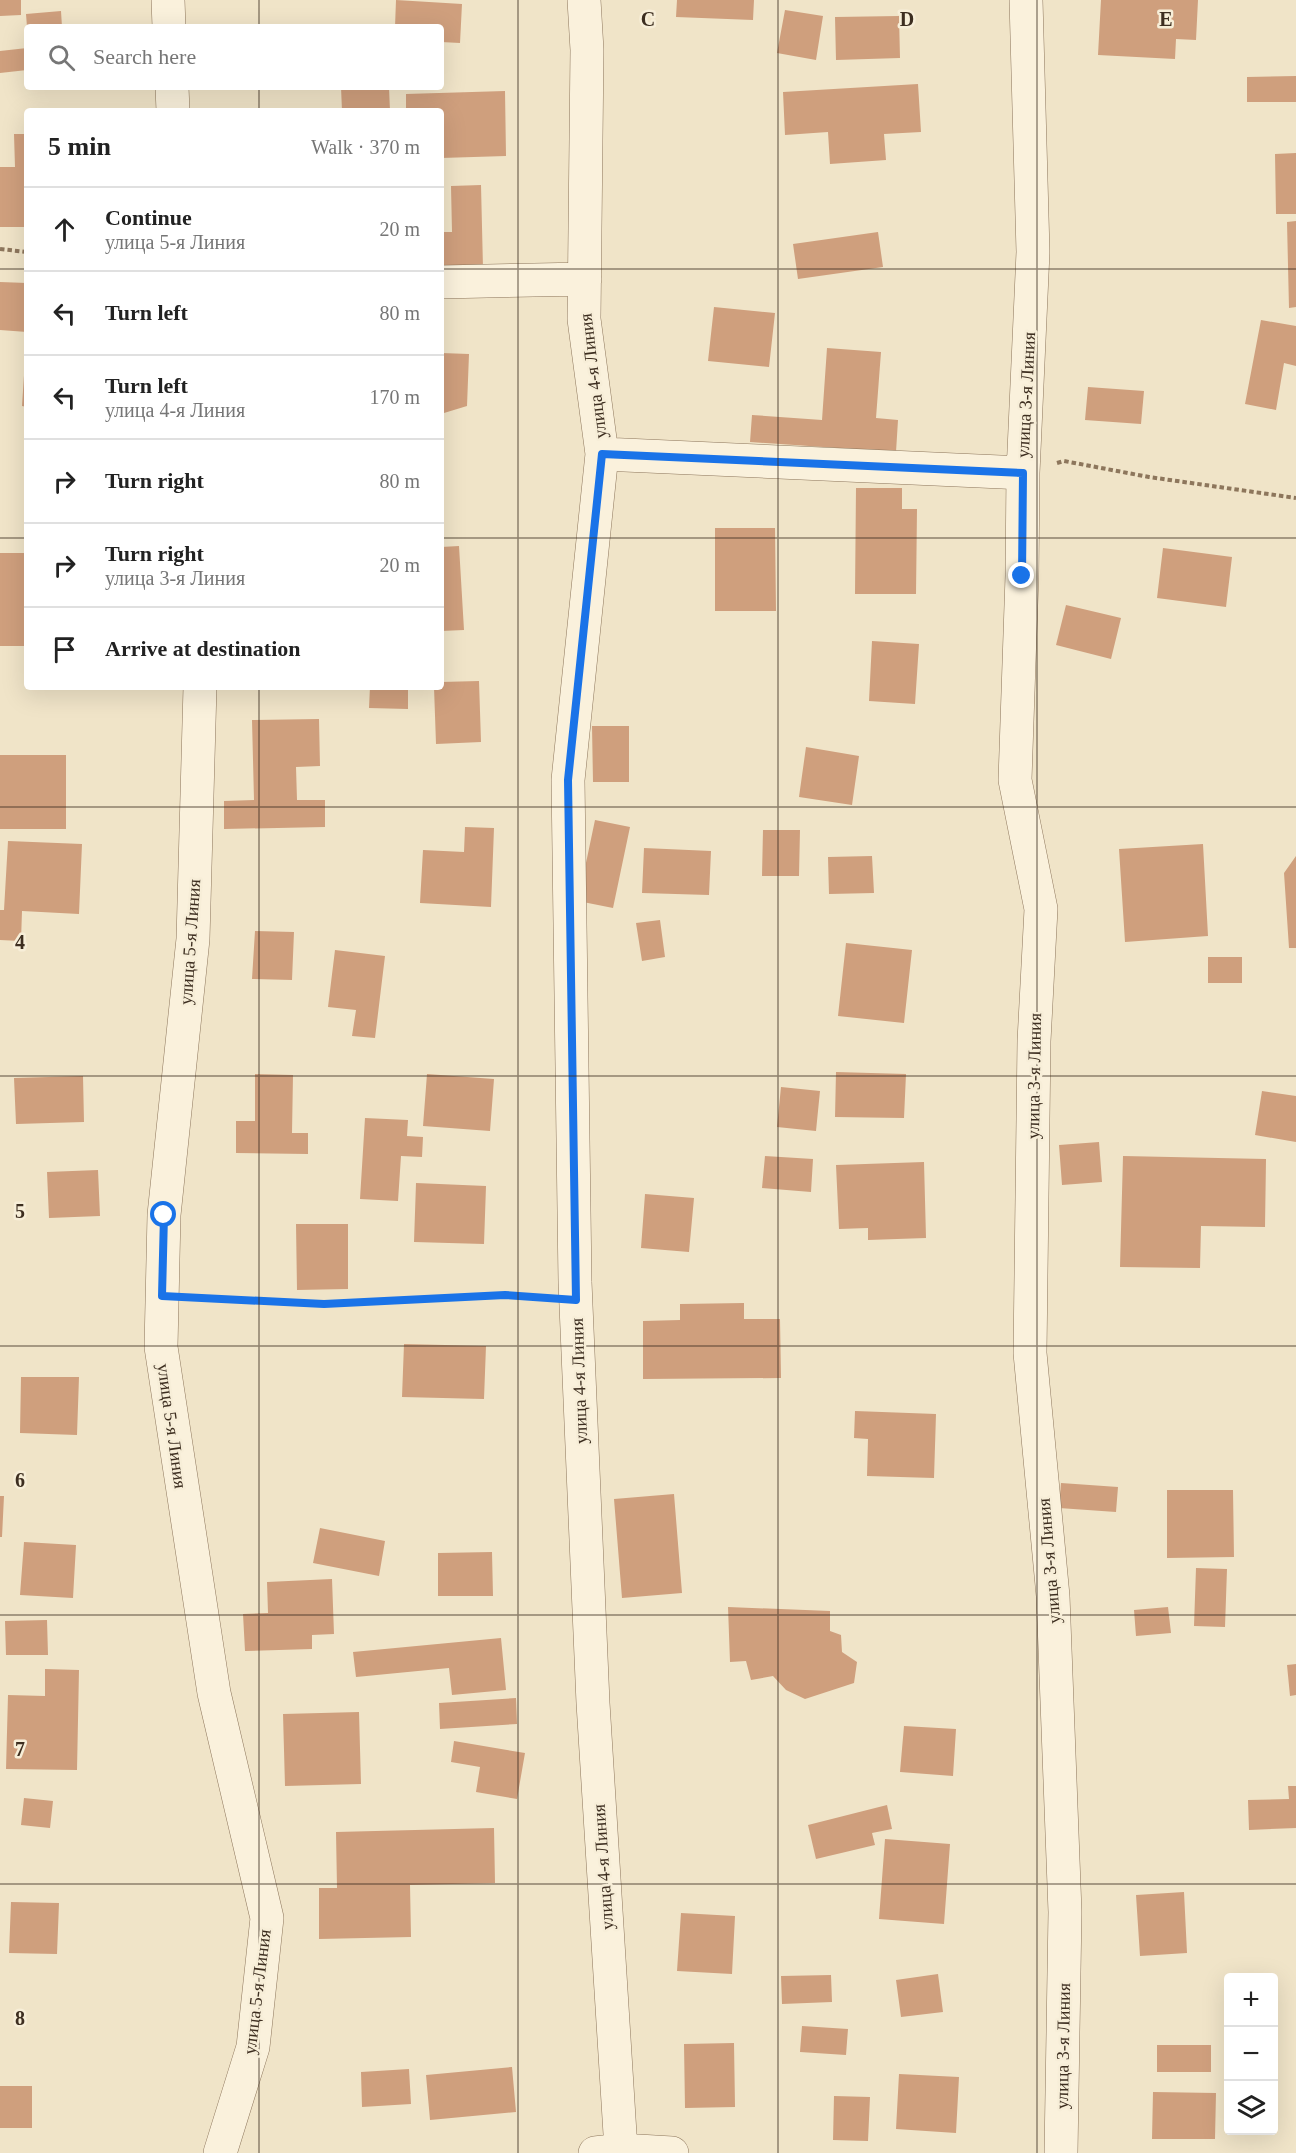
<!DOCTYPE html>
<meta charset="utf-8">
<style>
:root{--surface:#fff;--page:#f6f6f6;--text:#222;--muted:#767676;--line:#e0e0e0}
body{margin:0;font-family:Georgia,serif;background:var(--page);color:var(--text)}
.controls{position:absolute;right:18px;bottom:18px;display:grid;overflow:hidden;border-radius:6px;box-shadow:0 6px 24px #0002}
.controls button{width:54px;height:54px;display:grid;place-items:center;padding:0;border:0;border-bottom:2px solid var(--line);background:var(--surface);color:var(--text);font:30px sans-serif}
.stop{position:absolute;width:18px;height:18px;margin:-14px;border:4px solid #1a73e8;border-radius:50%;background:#fff}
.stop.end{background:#1a73e8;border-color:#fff;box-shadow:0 2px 6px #0008}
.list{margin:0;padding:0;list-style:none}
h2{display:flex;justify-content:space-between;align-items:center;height:78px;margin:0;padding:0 24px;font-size:26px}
h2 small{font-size:20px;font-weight:400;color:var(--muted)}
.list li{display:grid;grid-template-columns:39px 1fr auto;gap:18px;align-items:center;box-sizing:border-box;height:84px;padding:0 24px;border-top:2px solid var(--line)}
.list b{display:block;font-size:22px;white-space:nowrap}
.list p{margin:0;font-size:20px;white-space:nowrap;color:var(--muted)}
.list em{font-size:20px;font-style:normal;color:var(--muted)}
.icon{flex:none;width:33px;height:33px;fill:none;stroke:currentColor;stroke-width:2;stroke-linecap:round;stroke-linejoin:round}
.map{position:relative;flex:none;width:1296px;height:2153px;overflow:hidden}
.search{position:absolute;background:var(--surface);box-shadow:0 6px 24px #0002;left:24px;top:24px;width:420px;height:66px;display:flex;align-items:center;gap:15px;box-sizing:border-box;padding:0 21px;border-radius:6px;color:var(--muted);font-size:22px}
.panel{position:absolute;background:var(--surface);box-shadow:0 6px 24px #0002;left:24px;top:108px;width:420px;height:582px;border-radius:6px}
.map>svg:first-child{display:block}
</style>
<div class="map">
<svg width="1296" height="2153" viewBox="0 0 1296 2153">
<rect width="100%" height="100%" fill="#f0e4c8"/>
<!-- building -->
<path fill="#cf9f7d" d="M0 0H21V15L0 16Z
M396 0 462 4 460 43 441 42V27H395Z
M677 0H754L753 20 676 17Z
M1101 0H1198L1196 40 1176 39 1175 59 1098 55Z
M785 10 823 16 816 60 777 53Z
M61 11 62 27H27L26 14Z
M899 16 900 58 836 60 835 17Z
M27 48V70L0 73V51Z
M1296 76V102H1247V77Z
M918 84 921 132 884 134 886 160 830 164 828 132 785 135 783 92Z
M341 87H389L390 111H342Z
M505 91 506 156 441 158V111H406V94Z
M14 134H27V227H0V167H15Z
M1296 153V214H1276L1275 154Z
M481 185 483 268 441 270V232H452L451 186Z
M1296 221V307L1289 308 1287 222Z
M878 232 883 267 798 279 793 244Z
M0 282 27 283V332L0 330Z
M714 307 775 313 769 367 708 361Z
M1261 320 1296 326V366L1284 363 1276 410 1245 404Z
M827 348 881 352 876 418 898 420 896 452 750 442 752 415 822 420Z
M441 353 469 354 467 406 444 413 443 433H441Z
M25 360H27V407L22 406Z
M1088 387 1144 391 1141 424 1085 420Z
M856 488H902V509H917L916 594H855Z
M715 528H775L776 611H715Z
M459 546 464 630 441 631V547Z
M1163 548 1232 557 1226 607 1157 598Z
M0 553H27V646H0Z
M1066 605 1121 618 1111 659 1056 645Z
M872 641 919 644 915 704 869 701Z
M479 681 481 742 436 744 434 687H441V682Z
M370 687H408V709L369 708Z
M319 719 320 766 296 767 297 800H325V827L224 829V801L254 800 252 720Z
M592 726H629V782H593Z
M806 747 859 756 852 805 799 797Z
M0 755H66V829H0Z
M595 820 630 827 613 908 578 901Z
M465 827 494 828 491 907 420 903 423 850 464 852Z
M763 830H800L799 876H762Z
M8 841 82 844 79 914 22 911 21 941 0 940V910H4Z
M1203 844 1208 936 1125 942 1119 849Z
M644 848 711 851 709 895 642 893Z
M872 856 874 893 829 894 828 857Z
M1296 856V948H1289L1284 873Z
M660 920 665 957 642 961 636 923Z
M255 931 294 932 292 980 252 979Z
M846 943 912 950 904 1023 838 1016Z
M335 950 385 956 375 1038 352 1036 356 1010 328 1007Z
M1208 957H1242V983H1208Z
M836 1072 906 1074 904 1118 835 1117Z
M255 1074 293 1075 292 1133H308V1154L236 1153V1121H255Z
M427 1074 494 1079 490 1131 423 1126Z
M83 1076 84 1122 16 1124 14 1078Z
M781 1087 820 1091 816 1131 777 1127Z
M1262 1091 1296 1096V1142L1255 1135Z
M365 1118 408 1120 407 1136 423 1137 422 1157 401 1156 398 1201 360 1199Z
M1099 1142 1102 1182 1062 1185 1059 1145Z
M765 1156 813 1159 811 1192 762 1188Z
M1123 1156 1266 1159 1265 1227 1201 1226 1200 1268 1120 1267Z
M924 1162 926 1238 868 1240V1228L839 1229 836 1165Z
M98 1170 100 1216 49 1218 47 1172Z
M416 1183 486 1186 484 1244 414 1242Z
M645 1194 694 1198 689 1252 641 1248Z
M296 1224H348V1289L297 1290Z
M744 1303V1319H780L781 1378 643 1379V1321L680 1320V1304Z
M404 1344 486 1346 484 1399 402 1397Z
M21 1377H79L77 1435 20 1433Z
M855 1411 936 1414 934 1478 867 1476 868 1439 854 1438Z
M1061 1483 1118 1487 1116 1512 1059 1508Z
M1167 1490H1233L1234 1557 1167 1558Z
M674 1494 682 1593 622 1598 614 1499Z
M0 1496H4L2 1537H0Z
M320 1528 385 1541 379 1576 313 1563Z
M24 1542 76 1545 73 1598 20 1595Z
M492 1552 493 1596H438V1553Z
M1196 1568 1227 1569 1225 1627 1194 1626Z
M332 1579 334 1634 312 1635V1649L245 1651 243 1614 268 1613 267 1582Z
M728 1607 830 1611V1631L841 1635 842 1652 857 1662 854 1683 805 1699 786 1690 773 1676 751 1680 746 1661 730 1662Z
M1168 1607 1171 1633 1136 1636 1134 1610Z
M47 1620 48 1655H6L5 1621Z
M501 1638 506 1690 452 1695 449 1668 356 1677 353 1652Z
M1296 1664V1695L1290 1696 1287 1665Z
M45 1669 79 1670 77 1770 6 1769 8 1695 45 1696Z
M516 1698 517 1724 440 1729 439 1703Z
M359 1712 361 1784 285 1786 283 1714Z
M904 1726 956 1729 953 1776 900 1772Z
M454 1741 525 1753 517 1799 476 1792 480 1767 451 1762Z
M1288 1786H1296V1828L1249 1830 1248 1800 1289 1799Z
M24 1798 53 1801 50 1828 21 1825Z
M887 1805 892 1829 872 1833 875 1845 816 1859 808 1825Z
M494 1828 495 1883 410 1885 411 1937 319 1939V1888H337L336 1832Z
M885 1839 950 1844 944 1924 879 1919Z
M1184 1892 1187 1953 1140 1956 1136 1895Z
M11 1902 59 1903 57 1954 9 1953Z
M681 1913 735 1916 732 1974 677 1971Z
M938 1974 943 2012 901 2017 896 1980Z
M831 1975 832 2002 782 2004 781 1976Z
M802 2026 848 2029 846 2055 800 2052Z
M734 2043 735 2107 685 2108 684 2044Z
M1157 2045H1211V2072H1157Z
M512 2067 516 2112 430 2120 426 2075Z
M409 2069 411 2104 362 2107 361 2072Z
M899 2074 959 2077 956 2133 896 2129Z
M0 2086H32V2128H0Z
M1153 2092 1216 2093 1215 2139H1152Z
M834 2096 870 2097 868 2141 833 2140Z"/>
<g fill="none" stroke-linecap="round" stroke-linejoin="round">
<defs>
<path id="minor" d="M168 0 169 27
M584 0 587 50 584 319 602 454 568 780 575 1282 593 1703 621 2150
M1026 0 1033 252 1023 473 1022 576 1015 780 1041 909 1034 1041 1030 1353 1053 1596 1065 1912 1061 2153
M172 87 173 111
M441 282 585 279
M602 454 1023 473
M200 687 193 939 164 1215 161 1347 214 1693 267 1918 253 2047 220 2153
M595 2153 621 2150 672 2153"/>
<path id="tertiary" d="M620 2153 621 2150"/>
</defs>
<!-- minor casing -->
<use href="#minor" stroke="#8d765c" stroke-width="34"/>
<!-- tertiary casing -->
<use href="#tertiary" stroke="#8d765c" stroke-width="34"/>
<!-- path -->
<path stroke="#8d765c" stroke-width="4" stroke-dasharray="4.5 3" stroke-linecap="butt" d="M0 249 27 252
M1057 463 1064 461 1149 477 1296 498
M196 1298 324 1304 505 1295 542 1297"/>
<!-- minor -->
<use href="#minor" stroke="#faf1dc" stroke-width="33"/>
<!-- tertiary -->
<use href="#tertiary" stroke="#faf1dc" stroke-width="33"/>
</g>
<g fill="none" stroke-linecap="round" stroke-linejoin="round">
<!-- route -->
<path stroke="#1a73e8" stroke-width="8" d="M164 1215 162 1296 324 1304 505 1295 576 1300 568 780 602 454 1023 473 1022 576"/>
</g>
<!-- grid -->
<path fill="none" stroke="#3d2e20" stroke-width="1.5" stroke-opacity="0.55" d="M259 0V27M518 0V2153M778 0V2153M1037 0V2153M259 87V111M0 269H27M441 269H1296M0 538H27M441 538H1296M259 687V2153M0 807H1296M0 1076H1296M0 1346H1296M0 1615H1296M0 1884H1296"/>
<g text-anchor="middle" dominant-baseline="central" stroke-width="5" stroke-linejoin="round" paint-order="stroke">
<!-- street labels -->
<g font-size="18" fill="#3d2e20" stroke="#f7eed8">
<text transform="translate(593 376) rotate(-97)">улица 4-я Линия</text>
<text transform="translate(1026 395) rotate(-87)">улица 3-я Линия</text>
<text transform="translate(190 942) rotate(-86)">улица 5-я Линия</text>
<text transform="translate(1034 1076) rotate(-89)">улица 3-я Линия</text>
<text transform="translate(579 1381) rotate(-92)">улица 4-я Линия</text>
<text transform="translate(172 1426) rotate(82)">улица 5-я Линия</text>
<text transform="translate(1049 1561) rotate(-95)">улица 3-я Линия</text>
<text transform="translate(603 1867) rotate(-94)">улица 4-я Линия</text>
<text transform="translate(257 1992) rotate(-83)">улица 5-я Линия</text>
<text transform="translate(1063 2046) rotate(-89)">улица 3-я Линия</text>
</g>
</g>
<g font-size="20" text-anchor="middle" font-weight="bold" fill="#3d2e20" stroke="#f7eed8" stroke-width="5" stroke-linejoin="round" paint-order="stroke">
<text x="648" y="26">C</text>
<text x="907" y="26">D</text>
<text x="1166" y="26">E</text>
<text x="20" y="949">4</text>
<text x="20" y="1218">5</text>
<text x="20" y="1487">6</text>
<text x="20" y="1756">7</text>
<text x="20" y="2025">8</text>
</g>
</svg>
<div class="controls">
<button>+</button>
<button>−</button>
<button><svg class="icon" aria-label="layers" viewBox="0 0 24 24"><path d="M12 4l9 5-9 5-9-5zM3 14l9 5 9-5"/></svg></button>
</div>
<div class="stop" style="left:164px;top:1215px"></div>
<div class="stop end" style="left:1022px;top:576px"></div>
<div class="search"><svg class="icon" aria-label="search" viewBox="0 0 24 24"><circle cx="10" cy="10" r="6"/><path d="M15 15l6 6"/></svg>Search here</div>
<section class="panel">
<h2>5 min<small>Walk · 370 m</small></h2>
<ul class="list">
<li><svg class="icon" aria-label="ahead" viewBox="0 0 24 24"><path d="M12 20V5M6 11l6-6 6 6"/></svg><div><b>Continue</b><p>улица 5-я Линия</p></div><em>20 m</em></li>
<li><svg class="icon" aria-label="left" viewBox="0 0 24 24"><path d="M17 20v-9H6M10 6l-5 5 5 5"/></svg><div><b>Turn left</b></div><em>80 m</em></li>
<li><svg class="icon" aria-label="left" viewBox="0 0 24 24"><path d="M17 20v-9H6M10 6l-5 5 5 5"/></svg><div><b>Turn left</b><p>улица 4-я Линия</p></div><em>170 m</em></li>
<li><svg class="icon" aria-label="right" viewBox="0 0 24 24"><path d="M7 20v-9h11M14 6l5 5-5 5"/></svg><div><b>Turn right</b></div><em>80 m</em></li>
<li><svg class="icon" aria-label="right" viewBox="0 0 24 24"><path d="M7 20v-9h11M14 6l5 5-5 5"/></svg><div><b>Turn right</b><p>улица 3-я Линия</p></div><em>20 m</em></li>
<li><svg class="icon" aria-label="arrive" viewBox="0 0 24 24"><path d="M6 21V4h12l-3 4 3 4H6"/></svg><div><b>Arrive at destination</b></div></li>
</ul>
</section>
</div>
